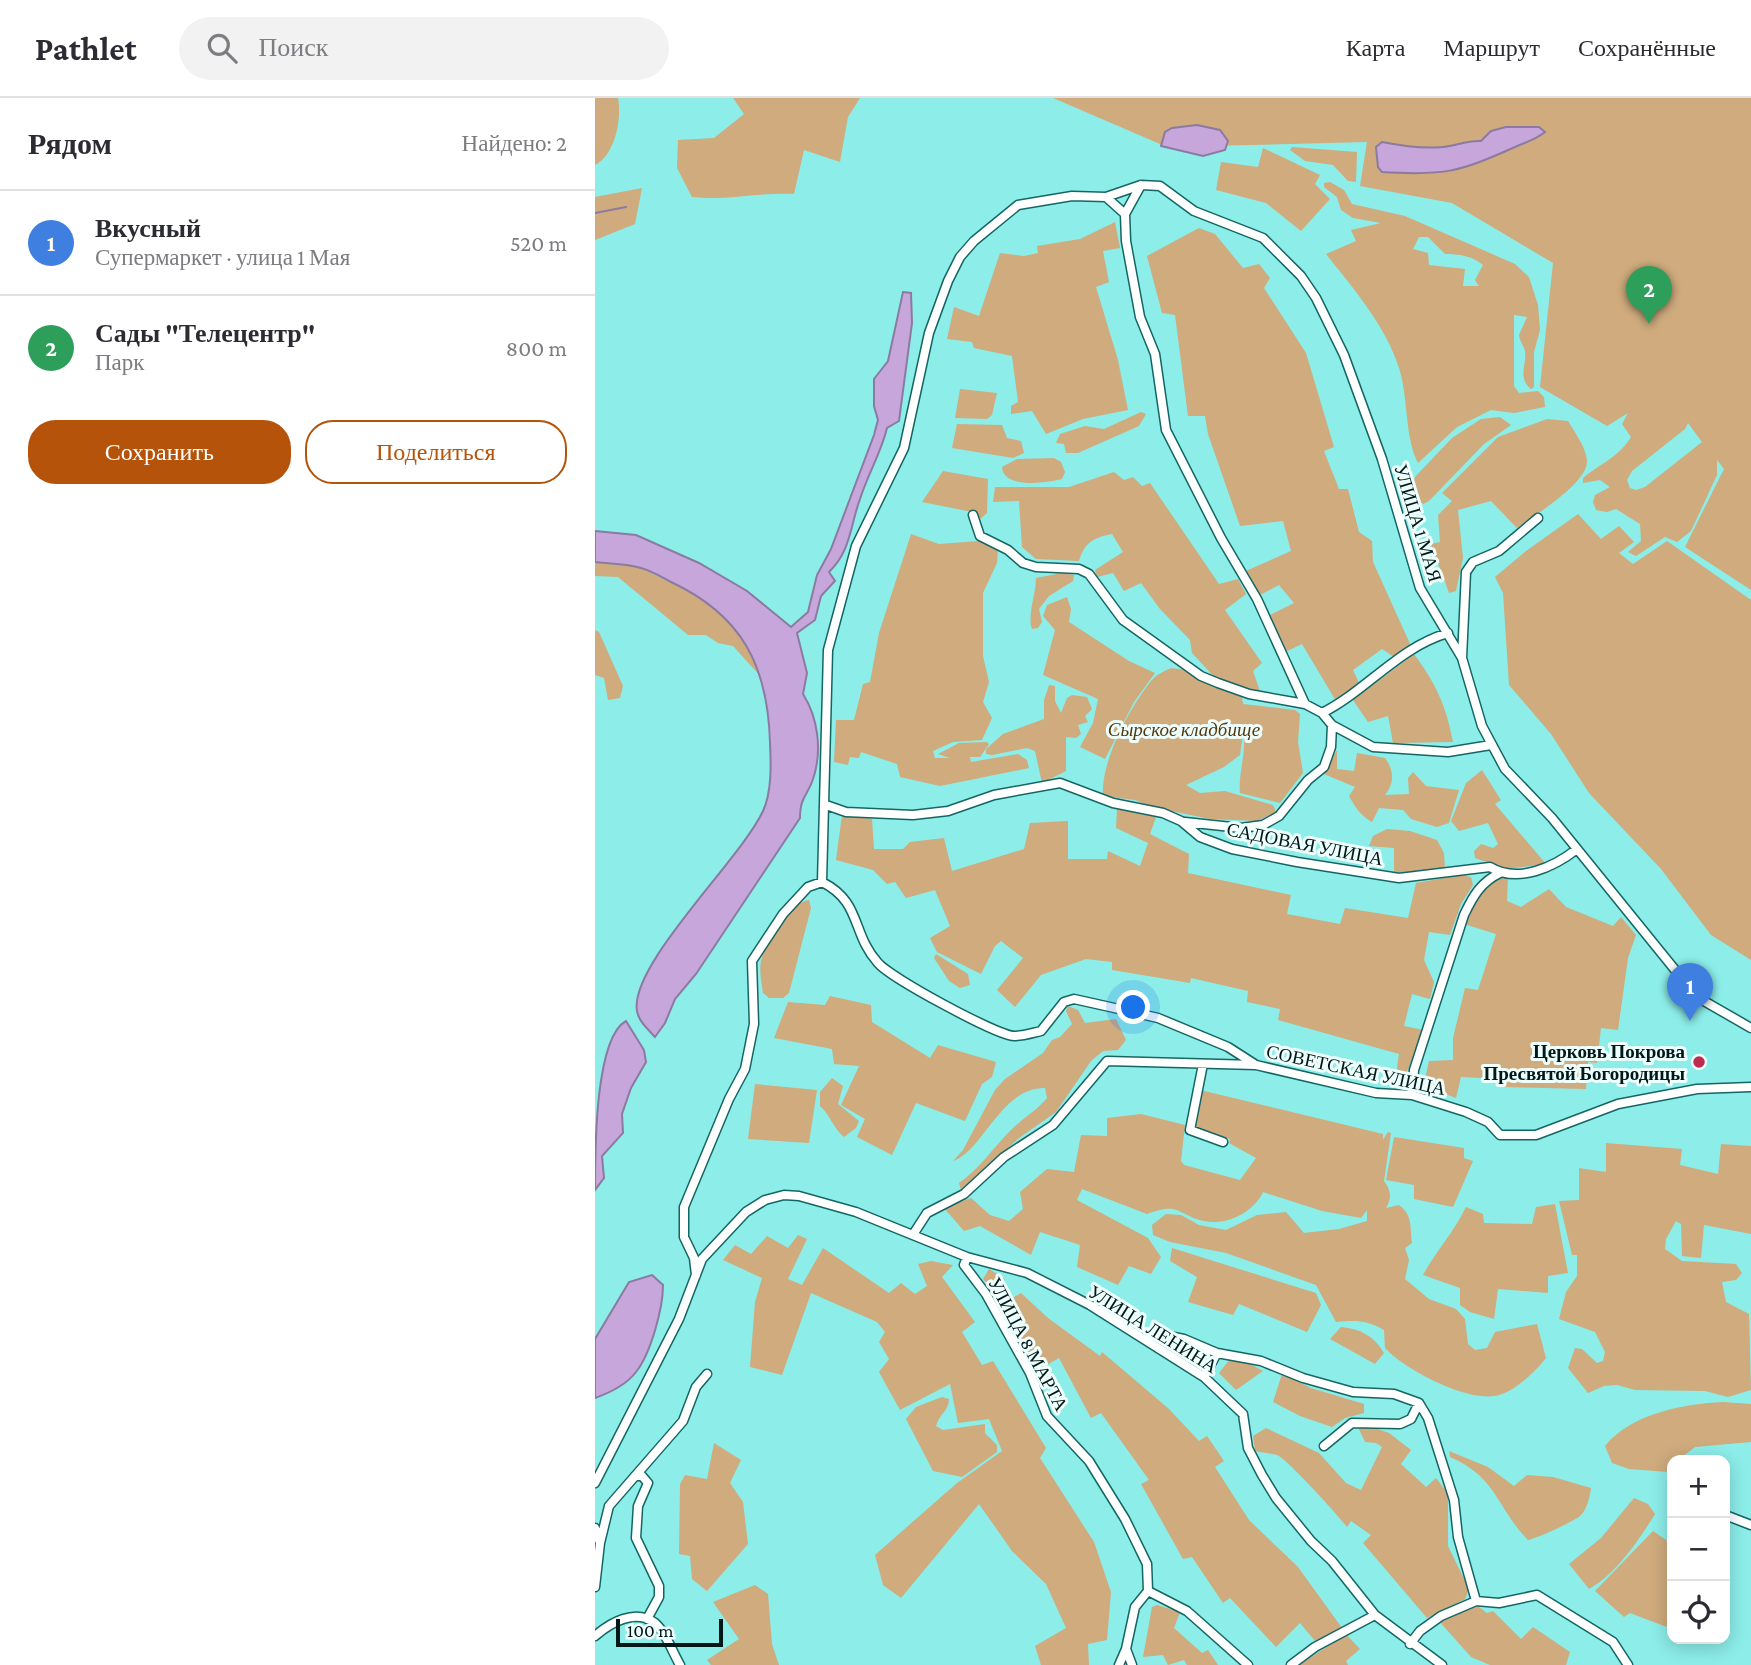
<!DOCTYPE html>
<html lang="ru">
<meta charset="utf-8">
<style>
:root{--surface:#fff;--page:#f2f2f3;--text:#2b2b33;--muted:#7c7c81;--line:#e1e1e2;--accent:#b45309}
body{margin:0;font-family:"Crimson Pro",serif;background:var(--page);color:var(--text)}
.controls{position:absolute;right:21px;bottom:21px;display:grid;overflow:hidden;border-radius:14px;box-shadow:0 4px 18px #0003}
.controls button{width:63px;height:63px;display:grid;place-items:center;padding:0;border:0;border-bottom:2px solid var(--line);background:var(--surface);color:var(--text);font:35px sans-serif}
.scale{position:absolute;left:21px;bottom:18px;width:107px;box-sizing:border-box;padding-left:7px;border:4px solid #001817;border-top:0;font-size:19px;line-height:24px;white-space:nowrap;color:#001817;-webkit-text-stroke:5px #edfefd;paint-order:stroke}
.you{position:absolute;left:539px;top:910px;width:24px;height:24px;margin:-18px;border:5px solid #fff;border-radius:50%;background:#1a73e8;box-shadow:0 0 0 10px #1a73e833}
.badge{display:grid;place-items:center;width:46px;height:46px;border-radius:50%;background:var(--accent);color:#fff;font-size:23px;font-weight:700}
.pin{position:absolute;translate:-50% -58px;filter:drop-shadow(0 2px 4px #0008)}
.pin::after{content:'';position:absolute;top:37px;width:24px;height:21px;background:inherit;clip-path:polygon(0 0,100% 0,50% 100%)}
.list{margin:0;padding:0;list-style:none}
h2{display:flex;justify-content:space-between;align-items:center;height:91px;margin:0;padding:0 28px;font-size:30px}
h2 small{font-size:23px;font-weight:400;color:var(--muted)}
.list li{display:grid;grid-template-columns:46px 1fr auto;gap:21px;align-items:center;box-sizing:border-box;height:105px;padding:0 28px;border-top:2px solid var(--line)}
.list b{display:block;font-size:26px;white-space:nowrap}
.list p{margin:0;font-size:23px;white-space:nowrap;color:var(--muted)}
.list em{font-size:23px;font-style:normal;color:var(--muted)}
.actions{display:flex;gap:14px;padding:21px 28px}
.actions a{flex:1;padding:16px 0;border:2px solid var(--accent);border-radius:28px;text-align:center;font-size:24px;color:var(--accent)}
.actions .main{background:var(--accent);color:#fff}
.icon{flex:none;width:38px;height:38px;fill:none;stroke:currentColor;stroke-width:2;stroke-linecap:round;stroke-linejoin:round}
.map{position:relative;flex:none;width:1156px;height:1567px;overflow:hidden}
header{display:flex;align-items:center;gap:42px;box-sizing:border-box;height:98px;padding:0 35px;background:var(--surface);border-bottom:2px solid var(--line)}
header strong{font-size:33px}
nav{display:flex;gap:38px;margin-inline-start:auto;font-size:24px}
.search{width:490px;height:63px;background:var(--page);display:flex;align-items:center;gap:18px;box-sizing:border-box;padding:0 24px;border-radius:38px;color:var(--muted);font-size:26px}
main{display:flex}
aside{flex:1;background:var(--surface)}
.map>svg:first-child{display:block}
</style>
<header>
<strong>Pathlet</strong>
<div class="search"><svg class="icon" aria-label="search" viewBox="0 0 24 24"><circle cx="10" cy="10" r="6"/><path d="M15 15l6 6"/></svg>Поиск</div>
<nav><a>Карта</a><a>Маршрут</a><a>Сохранённые</a></nav>
</header>
<main>
<aside>
<h2>Рядом<small>Найдено: 2</small></h2>
<ul class="list">
<li><span class="badge" style="background:#3f7fe0">1</span><div><b>Вкусный</b><p>Супермаркет · улица 1 Мая</p></div><em>520 m</em></li>
<li><span class="badge" style="background:#2e9e5b">2</span><div><b>Сады &quot;Телецентр&quot;</b><p>Парк</p></div><em>800 m</em></li>
</ul>
<div class="actions"><a class="main">Сохранить</a><a>Поделиться</a></div>
</aside>
<div class="map">
<svg width="1156" height="1567" viewBox="0 0 1156 1567">
<rect width="100%" height="100%" fill="#8cede9"/>
<!-- green -->
<path fill="#cfab7d" fill-rule="evenodd" d="M0 0H23C27 21 20 57 0 67Z
M95 0H265L253 19 245 64 209 52 199 96C164 94 132 103 97 99L82 70 83 42 119 40 149 16 138 0Z
M458 0H1156V492L1090 449 1129 371 1122 362V377L1096 433 1082 444 1070 439 1041 458 1033 454 1046 443 1045 426 1021 411 1012 414 1001 412 998 404 1000 397 1015 389 1005 382 988 385V380C1006 365 1023 360 1036 339L1027 326 1033 315 1012 328 945 289 958 165 857 105 765 88 772 44 572 49ZM1093 325 1107 344 1050 389 1041 392 1035 390 1032 382 1037 373 1090 331Z
M697 49 762 54 761 84 753 83 738 67 710 63 695 52Z
M668 50 725 77 720 86 735 101 706 133 671 105 621 92 626 64 663 69Z
M735 84 749 92 757 106 810 118 920 166 934 179 943 207 945 232 939 254V289L936 291C922 279 932 268 930 253 928 246 925 244 924 237L932 219 919 217V288L924 295 943 293 949 299 950 309 919 315 896 312 862 329 823 365C809 337 814 302 804 270 791 228 758 190 731 156L761 143 756 132 786 125 758 120 746 112 742 99 729 89V85ZM824 139H833L850 156C864 156 878 158 888 167L880 182 884 188H868L870 171 834 167 833 155 818 151Z
M47 90 40 126 0 142V99Z
M520 124 525 150 508 153 514 184 501 189 523 262 533 312 488 321 451 336 437 313 416 316V308L423 304 417 258 379 250 377 244 352 241 359 209 384 218 405 155 429 158 443 155 442 148 485 141Z
M604 130 620 136 648 170 664 166 675 180 669 190 711 255 739 349 729 353 744 391H753L764 434 777 443 778 464 816 548 799 559 787 551 758 572 764 585 741 603 707 546 690 554 673 518 699 505 684 487 663 498 651 473 696 453 688 423 645 428 613 336 610 318H593L580 217 567 215 552 158Z
M365 291 402 295 397 317 392 321 360 320Z
M546 314 551 316 544 328 483 355H471L469 346 461 345 465 336 490 328 509 331Z
M905 319 916 327 889 346 834 403 828 406C819 399 816 390 820 379L857 340 886 321Z
M952 321 973 323C980 335 991 349 992 363 993 385 940 417 922 430L896 403 863 412 868 460 861 493 854 495 836 446 845 444 843 417 857 403 847 395 903 339Z
M362 326 407 327 412 340 426 343 429 355 418 360 357 350Z
M459 360 466 364 470 374 467 381C452 385 408 391 407 369L422 361Z
M348 373 393 381 392 415 385 421 382 415 327 404Z
M519 374 529 382 538 379 547 388 555 385 624 486 643 481 651 496 630 512 667 565 658 573 665 593 623 583 597 555 595 542 565 511 546 485 529 493 518 475 502 479 500 472 528 454 517 436C498 440 490 444 484 463L441 461 427 449 424 403 398 404 400 389H474Z
M983 416 1006 441 1024 428 1039 444 1024 455 1038 466 1072 443 1156 502V862L1116 837 1066 771 994 695 956 636 914 587 908 495 900 479 931 453Z
M316 436 344 446 384 443 403 451 402 465 388 495V558L394 584 388 604 397 620 387 642 358 644 338 653 340 660H355L343 656 364 645 392 644 394 646 385 659H375L376 664 423 656 432 662 434 670 345 688 305 679 302 666 266 654 264 660 255 659 253 667 239 664 241 622H259L268 586 275 584 284 535Z
M0 464 43 469 93 492 124 512 148 541 167 580 138 548 123 545 111 537H93L23 479 0 478Z
M467 475 479 477 478 483 454 498 444 511 447 524 443 530 437 531C432 517 441 497 441 480Z
M472 499 476 511 474 524 534 563 560 575 539 604 510 661 485 649 498 625 503 601 448 577 460 532 448 518 452 507Z
M0 532 4 534 28 588 25 600 13 602 9 580 0 577Z
M819 556C841 586 851 607 858 644L798 645 793 618 773 624 758 602Z
M576 570 592 572 647 599 648 606 700 612 705 616 703 644 708 675 685 705 645 695C643 673 652 656 648 635L645 657 629 669 591 687 605 695 630 693 678 707 681 714 662 723 615 721 557 709 540 702 508 698C505 664 536 607 557 582 562 576 570 573 576 570Z
M454 587 460 588V603L466 615 472 600 477 597 492 599 497 611 490 618 493 624 483 627 486 636 481 640 471 639V673L447 685 440 653 432 650 397 657 391 656V651L408 636 449 621V602Z
M742 652V671L759 673 762 655 790 660C799 672 800 685 790 697L814 696 813 680 818 674 831 688 864 692 854 725 842 729 816 721 808 712 784 710 777 724C766 718 760 709 754 698L760 689 729 676Z
M887 672 906 702 900 706 951 766 911 771 880 760 879 753 886 746 898 750 903 746 893 725 864 733 856 723 871 685Z
M522 711 561 719 555 736 594 756 593 775 696 797 692 816 745 826 750 810 813 820 821 785 866 777 876 779 878 787 866 806 855 837 834 834 829 862 839 884 835 901 817 896 809 928 828 932 810 979 801 977 804 956 683 922 685 911 652 904 653 893 596 880 595 885 517 872V864L491 861 446 877 420 909 402 892 428 860 406 843 400 848 386 876 342 854 335 840 355 828 340 792 311 800 300 784 292 786 278 772 241 762 247 717 277 721 279 751H308L315 744 349 740 357 773 429 751 435 725 473 723V761H512L513 753 545 768 553 745 521 730Z
M792 731 815 733 842 742 849 755 850 771 799 775V750L774 748 778 738Z
M913 779 912 803 926 809 954 791 971 809 1018 828 1026 819 1041 837 1033 860 1023 932 1006 930 1002 965 993 964 991 991 908 989 886 980 866 979 861 1000 832 989 830 982 834 963 858 962V940L870 890 883 892 901 836 869 826C878 803 887 783 913 779Z
M214 802 216 810 194 895 188 900H174L168 895C166 882 163 868 168 856 173 839 196 804 214 802Z
M341 856 373 876 375 887 365 890 354 883 339 860Z
M235 898 276 907 277 924 335 960 343 947 401 964 397 979 387 986 370 1023 321 1005 297 1057 262 1039 270 1021 246 1007 264 968 239 966 237 951 179 940 193 904 230 907Z
M473 908 483 912 490 925 521 921 531 942 523 952 508 953 496 963 461 1014 424 1040 366 1092 364 1085C386 1070 399 1048 419 1029 430 1019 442 1012 452 1000L450 990C406 989 388 1053 358 1063L368 1052 400 992 410 981 448 955 457 942 465 939 477 926 471 913Z
M237 980 248 988 243 1006 264 1023 261 1030 249 1039C238 1030 236 1018 225 1008V994Z
M160 986 222 992 214 1045 153 1041Z
M605 992 788 1036V1042L793 1034 796 1035 789 1083C796 1092 797 1100 791 1110L804 1107C818 1117 815 1130 817 1145L810 1150 814 1162 810 1181 834 1201 861 1211 870 1221 873 1246 880 1252 892 1250 900 1234 942 1226 951 1260C941 1273 920 1293 904 1297 874 1306 809 1271 790 1250L789 1232C773 1222 760 1222 741 1224L721 1187 631 1155 575 1144 558 1137 557 1127 571 1116 586 1117 604 1127 631 1132 662 1117 691 1114 709 1135 744 1131 772 1123V1112L766 1120 727 1113 668 1094C659 1114 632 1128 609 1123 582 1117 585 1103 552 1116L487 1091 482 1102 553 1140 566 1159 556 1176 534 1168 523 1187 482 1169 485 1147 445 1134 436 1157 385 1128 369 1133 349 1110 376 1100 395 1117 414 1123 428 1111 425 1094 452 1071 479 1074 486 1037 512 1038V1020L546 1016 590 1027 586 1063 589 1067 645 1082 661 1060 634 1045 635 1041 599 1031Z
M799 1039 869 1050V1060L878 1063 858 1109 819 1101V1087L791 1082Z
M1011 1045 1087 1051 1085 1067 1123 1076 1126 1046 1156 1048V1136L1109 1127 1106 1160 1087 1158 1086 1126 1081 1123 1071 1141 1070 1151 1087 1163 1141 1166 1147 1175 1141 1182 1127 1184 1131 1204 1154 1216 1156 1292 1133 1299 1110 1293 1040 1292 1022 1287 1009 1288 993 1295 973 1270 980 1250 987 1251 1002 1265 1008 1263 1010 1254 1000 1234 964 1221 971 1194 982 1178V1157H977L964 1103 984 1102V1070L1011 1074Z
M960 1106 973 1175 953 1178V1195L903 1191 899 1221 875 1214 865 1207V1190L828 1177C841 1153 859 1134 871 1109L888 1116 889 1125 937 1126 941 1109Z
M203 1137 212 1141 193 1181 207 1187 228 1150 294 1195 306 1185 320 1196 332 1188 323 1166 336 1163 358 1167 347 1179 380 1224 367 1234 387 1267 398 1263 451 1350 445 1360 499 1444 516 1494 512 1542 493 1546 494 1567H446L440 1548 471 1530 451 1486 417 1453 384 1406 306 1500 288 1487 280 1457 362 1385 407 1353 394 1321 363 1325 355 1286 305 1312 284 1274 294 1261 284 1244 290 1234 282 1224 216 1195 187 1277 155 1269 160 1204 167 1180 128 1162 140 1147 156 1156 172 1138 193 1150Z
M577 1150 721 1195 726 1207 712 1234 644 1206 638 1217 593 1204 602 1179 575 1163Z
M394 1171 410 1181 404 1188 414 1202 426 1195 453 1220 505 1258 507 1254 574 1311 604 1343 612 1338 629 1363 620 1369 654 1422 703 1469 747 1530 720 1543 705 1525 681 1549 635 1500 628 1505 597 1459 588 1461 546 1386 554 1382 506 1315 496 1320 464 1260 441 1273 413 1227 400 1194 388 1181Z
M746 1229C766 1231 779 1238 789 1255L780 1266 735 1241Z
M635 1261 650 1263 668 1273 641 1292 624 1275Z
M687 1276 716 1290 769 1306V1315L750 1320 737 1329 705 1318 678 1304Z
M347 1299 354 1301C354 1313 344 1316 341 1328L348 1332 390 1326V1335L402 1347V1354L367 1379 338 1373 311 1321 321 1309Z
M1128 1304 1156 1306V1344L1100 1349 1083 1362H1077L1073 1374 1034 1371 1017 1365 1010 1348C1037 1315 1089 1306 1128 1304Z
M774 1328 794 1335 816 1352 806 1366 831 1389 841 1380 853 1396V1448L874 1491 870 1501 832 1520 768 1445 776 1437 756 1423 752 1429C743 1417 692 1361 682 1357 676 1355 667 1355 660 1353L658 1338 671 1330 724 1355 751 1385 766 1392 787 1349 781 1345 770 1344 763 1329Z
M119 1345 146 1362 135 1385 148 1404 153 1446 112 1493 97 1481 95 1458 84 1456 85 1386 90 1377 112 1381Z
M854 1353 893 1369 919 1388 932 1377 958 1379 996 1390C995 1398 992 1411 986 1417 980 1423 943 1440 933 1442 901 1409 902 1379 855 1359Z
M1039 1400 1053 1406 1060 1416C1044 1442 1021 1476 994 1491L974 1466 1006 1440Z
M1058 1433 1077 1446V1531L1035 1515 1029 1519 1000 1493Z
M160 1487 173 1496 177 1546 184 1567H116L112 1562 144 1541 118 1504Z
M562 1507 585 1514 579 1530 607 1555 613 1552 623 1567H592L589 1562 573 1567 568 1557 548 1559 557 1509Z
M883 1508 892 1515 898 1513 926 1541 938 1529 975 1554 971 1567H895L876 1559 844 1523Z
M751 1536 765 1551 751 1563 753 1567H704Z"/>
<!-- water -->
<path fill="#c7a6db" stroke="#8b7ba0" stroke-width="2" d="M602 27 625 32 633 43 630 52 608 58 566 48 570 34 577 30Z
M911 29H944L950 34C940 42 931 44 920 49 864 74 850 78 787 74L783 69 781 49 787 44C807 48 828 51 848 49 861 48 872 42 886 43L896 33Z
M308 194 316 195 317 225 304 323 292 330C286 355 273 376 265 401 255 428 256 453 234 474L240 483 226 498 220 522 202 535 212 575 208 596C223 620 227 651 219 678 214 697 205 697 205 720L101 876 80 901 70 925 60 939C53 931 44 924 42 913 34 867 146 761 168 713 177 694 176 665 175 645 173 568 147 517 76 484 66 479 54 471 42 469 29 465 14 466 0 464V433L41 437 104 465 152 493 196 529 213 514 222 477 236 451 279 337 283 322 279 308V281L293 263Z
M31 923 49 952 51 964 36 990 27 1016 28 1035 7 1058 9 1080 0 1092C0 1052 0 940 31 923Z
M57 1177 68 1187C68 1210 56 1255 41 1274 32 1286 14 1295 0 1300V1241L34 1184Z"/>
<g fill="none" stroke-linecap="round" stroke-linejoin="round">
<!-- stream -->
<path stroke="#8b7ba0" stroke-width="2" d="M0 115 31 109"/>
<defs>
<path id="street" d="M546 87 530 116 531 143 545 219 560 256 571 332 626 440 662 501 710 606
M511 99 546 87 565 88 599 113 668 140 706 178 721 200 749 257 787 361 825 490 867 560 887 628 910 671 957 720 1102 899 1156 930
M378 417 385 438 413 452 428 465 441 469 484 471 494 476 528 522 606 578 623 585 654 596 710 606 727 615 737 627 778 649 853 654 896 647
M867 560 871 474 878 464 904 453 943 420
M727 615C771 593 804 549 853 535
M231 707 251 714 318 717 353 713 399 697 465 685 518 705 568 715 586 723 605 739 637 751 702 764 804 780 895 769C923 786 959 769 982 751
M590 724 646 730 668 727 684 718 713 682 729 669 736 649 737 627
M227 784C267 804 256 835 283 865 296 880 401 937 419 938 428 938 437 935 446 933L469 904 479 901 515 909 563 920 633 949 661 967 781 995 817 997 871 1014 893 1024 905 1037H941L1023 1006 1102 991 1156 989
M608 966 595 1032 628 1044
M817 997 819 972 869 817C878 798 886 784 905 775
M319 1135 332 1115 369 1096 409 1059 458 1027 512 963 661 967
M372 1159 369 1167 391 1196 435 1275 452 1318 494 1363 530 1421 552 1466 553 1493 540 1509 531 1551 537 1567
M101 1177 99 1160 89 1139V1109L134 1001 150 971 159 926 157 863 188 816 213 789 227 784 233 552 261 448 309 350 334 235 353 183 365 159 379 143 423 107 477 98 511 99 530 116
M552 1243 558 1235 589 1241 622 1255 666 1263 708 1280 758 1294 799 1296 824 1305 833 1320 859 1402 863 1439 881 1503
M609 1279 622 1255
M729 1348 757 1325 805 1326 816 1321 824 1305
M40 1378H47L53 1385 43 1408 41 1440 64 1488V1499L52 1521
M0 1385 84 1221 107 1161 151 1114 170 1102 189 1097 204 1098 261 1114 372 1159 432 1175 495 1207 609 1279 648 1316 653 1350 667 1377 681 1400 716 1443 737 1463 780 1517 847 1567
M1130 1417 1156 1427
M0 1430 5 1445 0 1489
M5 1445 14 1408 88 1323 101 1289 112 1276
M553 1493 592 1513 653 1567
M0 1538C15 1525 40 1510 60 1525 70 1533 78 1555 85 1567
M815 1546 825 1533 846 1518 881 1503 904 1505 942 1497 1018 1544 1033 1567
M524 1567 531 1551
M696 1567 720 1549 780 1517"/>
</defs>
<!-- street casing -->
<use href="#street" stroke="#146664" stroke-width="11"/>
<!-- street -->
<use href="#street" stroke="#fff" stroke-width="8"/>
</g>
<!-- markers -->
<circle fill="#be2d50" stroke="#edfefd" stroke-width="2.5" cx="1104" cy="964" r="7"/>
<g text-anchor="middle" dominant-baseline="central" stroke-width="6" stroke-linejoin="round" paint-order="stroke">
<!-- street labels -->
<g font-size="19" fill="#001817" stroke="#edfefd">
<text transform="translate(823 425) rotate(73)">УЛИЦА 1 МАЯ</text>
<text transform="translate(710 746) rotate(11)">САДОВАЯ УЛИЦА</text>
<text transform="translate(761 972) rotate(12)">СОВЕТСКАЯ УЛИЦА</text>
<text transform="translate(558 1231) rotate(32)">УЛИЦА ЛЕНИНА</text>
<text transform="translate(433 1246) rotate(62)">УЛИЦА 8 МАРТА</text>
</g>
<!-- park labels -->
<g font-size="19" font-style="italic" fill="#54380e" stroke="#edfefd">
<text x="589" y="631">Сырское кладбище</text>
</g>
<!-- poi labels -->
<g font-size="19" font-weight="bold" fill="#001817" stroke="#edfefd" text-anchor="end">
<text x="1090" y="953">Церковь Покрова<tspan x="1090" dy="22">Пресвятой Богородицы</tspan></text>
</g>
</g>
</svg>
<div class="controls">
<button>+</button>
<button>−</button>
<button><svg class="icon" aria-label="locate" viewBox="0 0 24 24"><circle cx="12" cy="12" r="6"/><path d="M12 2v4M12 18v4M2 12h4M18 12h4"/></svg></button>
</div>
<div class="scale">100 m</div>
<div class="you"></div>
<div class="pin badge" style="left:1095px;top:923px;background:#3f7fe0">1</div>
<div class="pin badge" style="left:1054px;top:226px;background:#2e9e5b">2</div>
</div>
</main>
